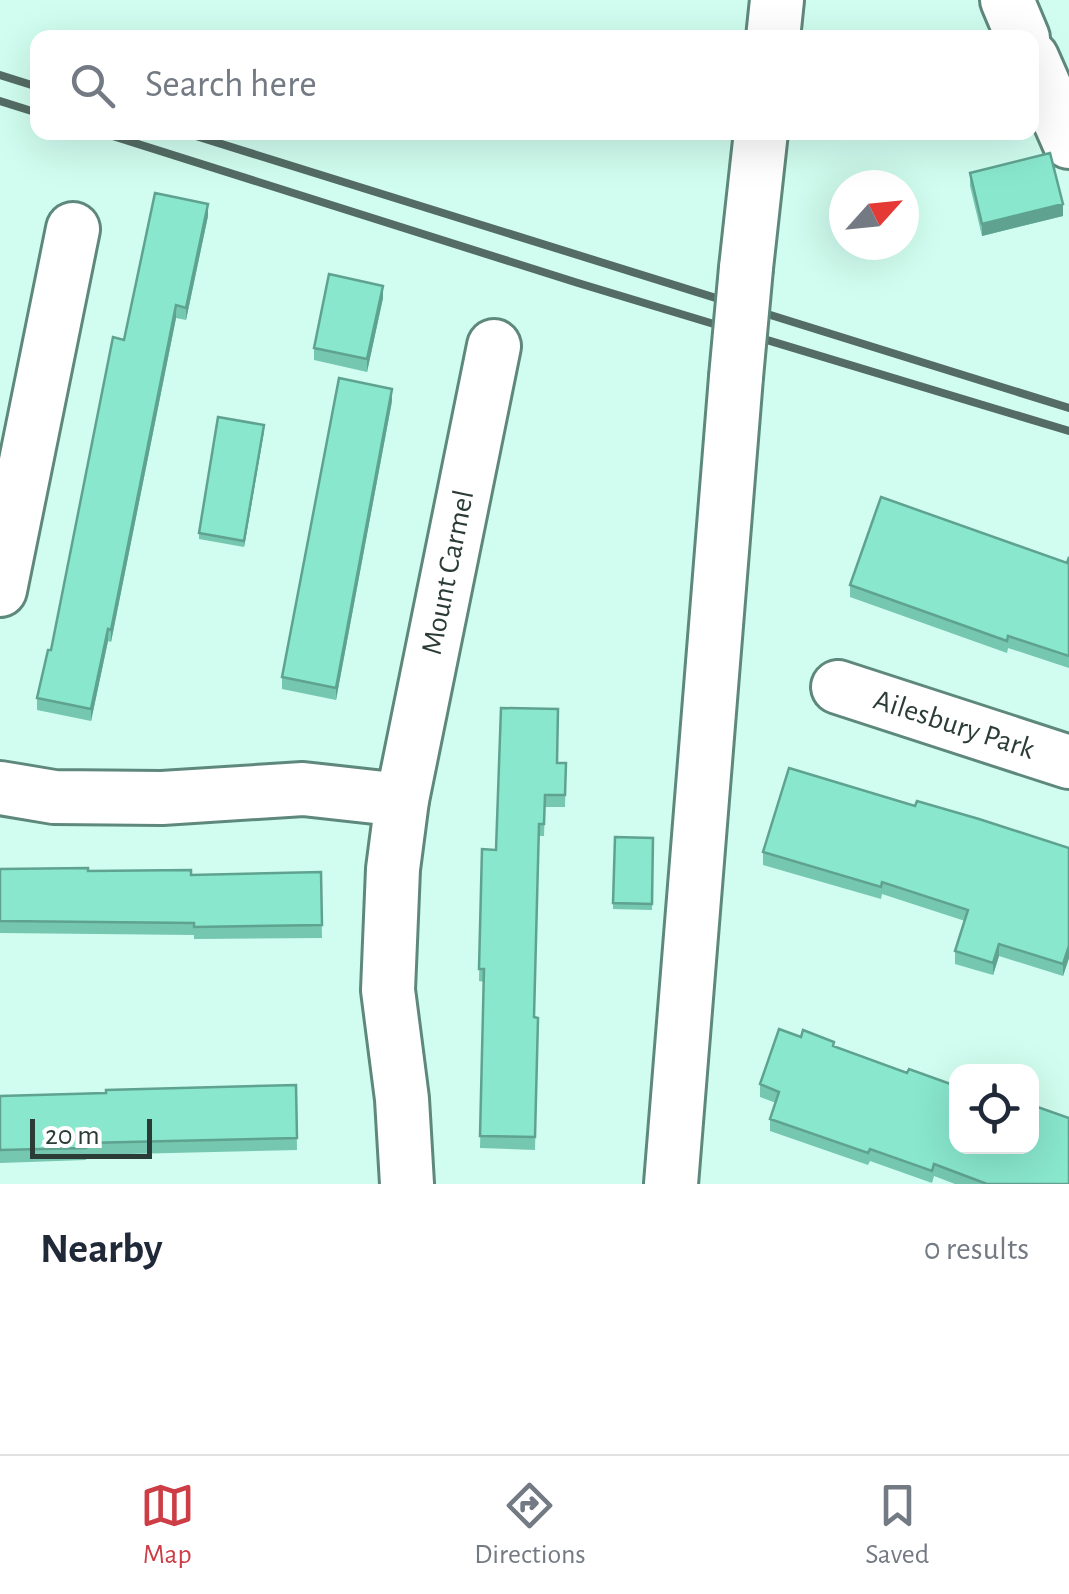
<!DOCTYPE html>
<style>
:root{--surface:#fff;--page:#f6f6f7;--text:#1f2937;--muted:#747a83;--line:#e0e1e3;--accent:#cc3d46}
body{margin:0;font-family:"Alegreya Sans",sans-serif;background:var(--page);color:var(--text)}
.controls{position:absolute;right:30px;bottom:30px;display:grid;overflow:hidden;border-radius:20px;box-shadow:0 10px 40px #0002}
.controls button{width:90px;height:90px;display:grid;place-items:center;padding:0;border:0;border-bottom:2px solid var(--line);background:var(--surface);color:var(--text);font:50px sans-serif}
.compass{position:absolute;left:829px;top:170px;width:90px;height:90px;border-radius:50%;background:var(--surface);box-shadow:0 10px 40px #0002;rotate:63deg}
.scale{position:absolute;left:30px;bottom:25px;width:122px;box-sizing:border-box;padding-left:10px;border:5px solid #2b3c37;border-top:0;font-size:28px;line-height:35px;white-space:nowrap;color:#2b3c37;-webkit-text-stroke:8px #fff;paint-order:stroke}
.list{margin:0;padding:0;list-style:none}
h2{display:flex;justify-content:space-between;align-items:center;height:130px;margin:0;padding:0 40px;font-size:42px}
h2 small{font-size:32px;font-weight:400;color:var(--muted)}
.icon{flex:none;width:55px;height:55px;fill:none;stroke:currentColor;stroke-width:2;stroke-linecap:round;stroke-linejoin:round}
.map{position:relative;flex:none;width:1069px;height:1184px;overflow:hidden}
.search{position:absolute;background:var(--surface);box-shadow:0 10px 40px #0002;left:30px;right:30px;top:30px;height:110px;display:flex;align-items:center;gap:25px;box-sizing:border-box;padding:0 35px;border-radius:20px;color:var(--muted);font-size:38px}
.sheet{height:270px;background:var(--surface)}
nav{display:flex;justify-content:space-around;align-items:center;box-sizing:border-box;height:140px;border-top:2px solid var(--line);background:var(--surface);font-size:28px;color:var(--muted)}
nav a{display:grid;justify-items:center;gap:5px}
nav .on{color:var(--accent)}
.map>svg:first-child{display:block}
</style>
<div class="map">
<svg width="1069" height="1184" viewBox="0 0 1069 1184">
<rect width="100%" height="100%" fill="#d0fdef"/>
<g fill="none" stroke-linecap="round" stroke-linejoin="round">
<defs>
<g id="minor">
<path d="M1007 0 1023 38"/>
<path d="M773 38 777 0"/>
<path d="M1032 58 1069 142"/>
<path d="M746 268 761 132"/>
<path d="M0 590 73 229"/>
<path id="s1" d="M838 687 1069 762"/>
<path d="M0 788 54 797 162 798 303 789 402 800"/>
<path id="s2" d="M407 1184 402 1099 388 990 393 869 402 800 494 346"/>
<path d="M671 1184 736 377"/>
</g>
</defs>
<!-- minor casing -->
<use href="#minor" stroke="#5f887c" stroke-width="58"/>
<!-- minor -->
<use href="#minor" stroke="#fff" stroke-width="52"/>
<!-- rail -->
<path stroke="#546c65" stroke-width="8" d="M0 75 38 87
M0 101 38 113
M100 132 578 283 1069 431
M183 132 1069 408"/>
<defs>
<path id="minor-bridge" d="M736 377 746 268"/>
</defs>
<!-- minor-bridge casing -->
<use href="#minor-bridge" stroke="#5f887c" stroke-width="58" stroke-linecap="butt"/>
<!-- minor-bridge -->
<use href="#minor-bridge" stroke="#fff" stroke-width="52"/>
</g>
<!-- wall -->
<path fill="#75c7b0" d="M970 173 1063 216 982 236 970 186Z
M208 216 186 320 176 318 111 642 108 641 91 721 37 710V698L51 650 124 340Z
M383 298 367 372 314 360V348Z
M392 401 336 700 282 689V677Z
M264 431 244 547 199 539V533Z
M1069 557V668L1008 648 1007 653 850 597V585L1067 563Z
M558 763H566L565 807H545L544 836H539L534 1017 538 1018 535 1150 480 1148 484 982 479 981 482 849 496 850Z
M915 806 1069 848V958L1063 976 999 956 993 975 955 964V951L965 921 882 894 881 899 763 865V852Z
M653 838 652 910 613 909V903Z
M0 869 191 875 321 872 322 938 194 939V935L0 933Z
M834 1047 1069 1184H955L934 1176 932 1183 870 1161 868 1165 770 1131V1119L776 1103 760 1097V1084Z
M296 1085 297 1150 86 1155V1160L0 1163V1096Z"/>
<!-- shaded-wall -->
<path fill="#5fa290" d="M208 204V216L186 320V308Z
M1063 204V216L982 236V224Z
M383 286V298L367 372V359Z
M176 305V318L111 642V630Z
M392 389V401L336 700V688Z
M264 425V431L244 547V541Z
M108 629V641L91 721V709Z
M999 944V956L993 975V963Z
M1069 946V958L1063 976V964Z"/>
<!-- building -->
<path fill="#88e7cd" stroke="#5fa290" stroke-width="2.5" d="M1050 153 1063 204 982 224 970 173Z
M155 193 208 204 186 308 176 305 111 630 108 629 91 709 37 698 48 650H51L113 337 124 340Z
M329 274 383 286 367 359 314 348Z
M339 378 392 389 336 688 282 677Z
M218 417 264 425 244 541 199 533Z
M881 497 1067 563 1069 557V656L1008 636 1007 641 850 585Z
M501 708 558 709 557 763H566L565 795H545L544 824H539L534 1017 538 1018 535 1137 480 1136 484 969H479L482 849 496 850Z
M789 768 915 806 917 801 979 819 1069 848V946L1063 964 999 944 993 963 955 951 968 910 882 882 881 887 763 852Z
M615 837 653 838 652 904 613 903Z
M88 868V871L191 870V875L321 872 322 925 194 927V923L0 921V869Z
M779 1029 801 1037 803 1030 834 1042 833 1046 907 1073 909 1069 956 1086V1146H1032V1105L1069 1118V1184H987L934 1164 932 1171 870 1149 868 1153 770 1119 779 1092 760 1084Z
M296 1085 297 1138 86 1143V1148L0 1150V1096L106 1093V1090Z"/>
<g text-anchor="middle" dominant-baseline="central" stroke-width="9" stroke-linejoin="round" paint-order="stroke">
<!-- street labels -->
<g font-size="30" fill="#2b3c37" stroke="#fff">
<text stroke="none"><textPath href="#s2" startOffset="618">Mount Carmel</textPath></text>
<text stroke="none"><textPath href="#s1" startOffset="122">Ailesbury Park</textPath></text>
</g>
</g>
</svg>
<div class="controls">
<button><svg class="icon" aria-label="locate" viewBox="0 0 24 24"><circle cx="12" cy="12" r="6"/><path d="M12 2v4M12 18v4M2 12h4M18 12h4"/></svg></button>
</div>
<svg class="compass" viewBox="-18 -18 36 36"><path d="M0-13l5 13h-10z" fill="#e53935"/><path d="M0 13l5-13h-10z" fill="#747a83"/></svg>
<div class="scale">20 m</div>
<div class="search"><svg class="icon" aria-label="search" viewBox="0 0 24 24"><circle cx="10" cy="10" r="6"/><path d="M15 15l6 6"/></svg>Search here</div>
</div>
<section class="sheet">
<h2>Nearby<small>0 results</small></h2>
<ul class="list">
</ul>
</section>
<nav>
<a class="on"><svg class="icon" aria-label="map" viewBox="0 0 24 24"><path d="M3 6l6-2 6 2 6-2v14l-6 2-6-2-6 2zM9 4v14M15 6v14"/></svg>Map</a>
<a><svg class="icon" aria-label="directions" viewBox="0 0 24 24"><path d="M12 3l9 9-9 9-9-9zM9 14v-3h6M13 9l2 2-2 2"/></svg>Directions</a>
<a><svg class="icon" aria-label="saved" viewBox="0 0 24 24"><path d="M7 4h10v16l-5-4-5 4z"/></svg>Saved</a>
</nav>
